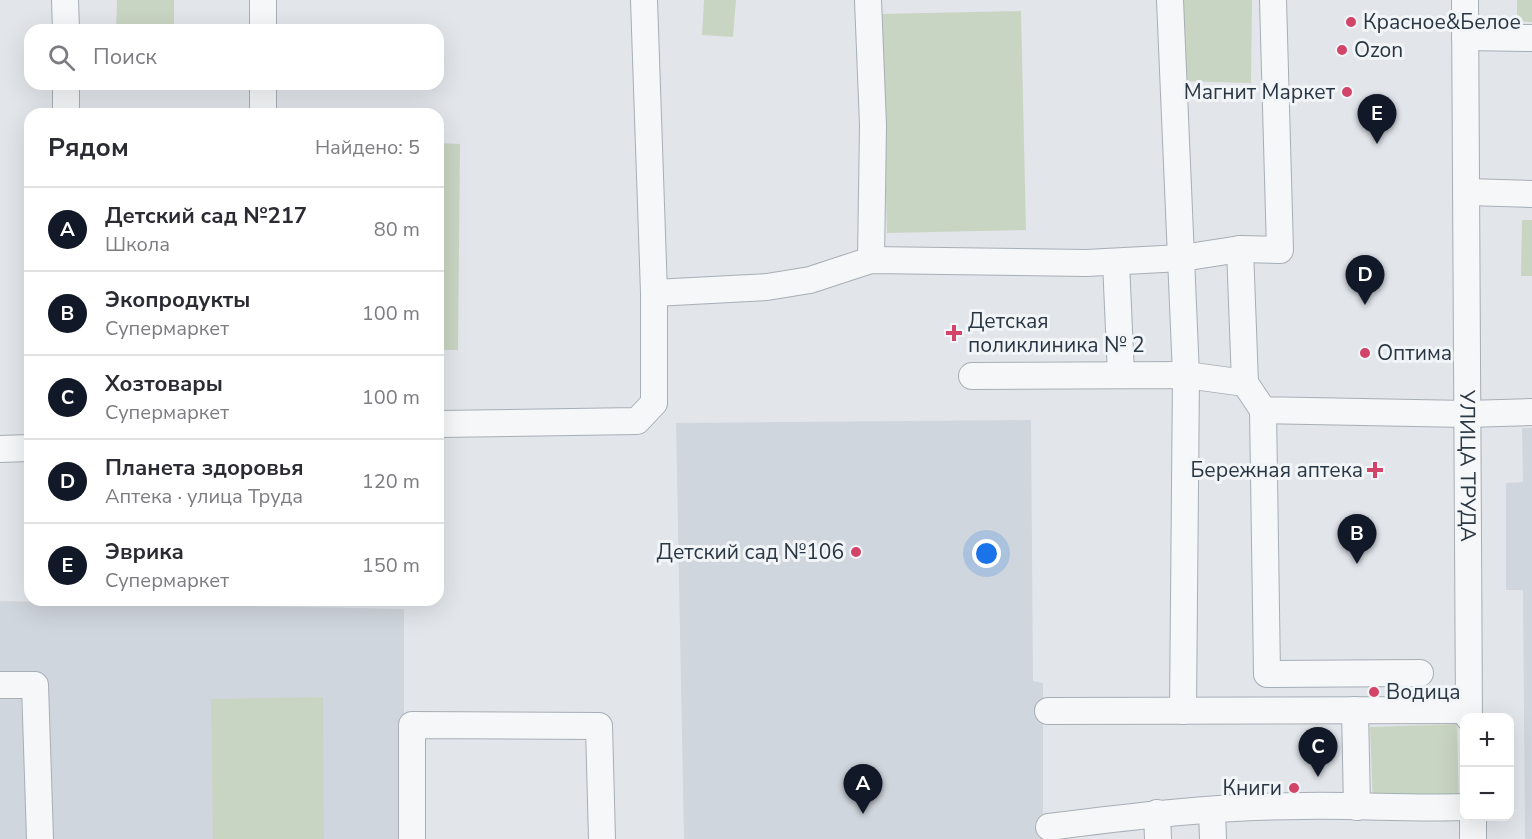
<!DOCTYPE html>
<html lang="ru">
<meta charset="utf-8">
<style>
:root{--surface:#fff;--page:#f7f7f7;--text:#2b2b33;--muted:#7c7c81;--line:#e1e1e2;--accent:#111827}
body{margin:0;font-family:"Nunito Sans",sans-serif;background:var(--page);color:var(--text)}
.controls{position:absolute;right:18px;bottom:18px;display:grid;overflow:hidden;border-radius:12px;box-shadow:0 6px 24px #0002}
.controls button{width:54px;height:54px;display:grid;place-items:center;padding:0;border:0;border-bottom:2px solid var(--line);background:var(--surface);color:var(--text);font:30px sans-serif}
.you{position:absolute;left:987px;top:554px;width:21px;height:21px;margin:-15px;border:4px solid #fff;border-radius:50%;background:#1a73e8;box-shadow:0 0 0 9px #1a73e833}
.badge{display:grid;place-items:center;width:39px;height:39px;border-radius:50%;background:var(--accent);color:#fff;font-size:20px;font-weight:700}
.pin{position:absolute;translate:-50% -50px;filter:drop-shadow(0 2px 3px #0008)}
.pin::after{content:'';position:absolute;top:32px;width:21px;height:18px;background:inherit;clip-path:polygon(0 0,100% 0,50% 100%)}
.list{margin:0;padding:0;list-style:none}
h2{display:flex;justify-content:space-between;align-items:center;height:78px;margin:0;padding:0 24px;font-size:26px}
h2 small{font-size:20px;font-weight:400;color:var(--muted)}
.list li{display:grid;grid-template-columns:39px 1fr auto;gap:18px;align-items:center;box-sizing:border-box;height:84px;padding:0 24px;border-top:2px solid var(--line)}
.list b{display:block;font-size:22px;white-space:nowrap}
.list p{margin:0;font-size:20px;white-space:nowrap;color:var(--muted)}
.list em{font-size:20px;font-style:normal;color:var(--muted)}
.icon{flex:none;width:33px;height:33px;fill:none;stroke:currentColor;stroke-width:2;stroke-linecap:round;stroke-linejoin:round}
.map{position:relative;flex:none;width:1532px;height:839px;overflow:hidden}
.search{position:absolute;background:var(--surface);box-shadow:0 6px 24px #0002;left:24px;top:24px;width:420px;height:66px;display:flex;align-items:center;gap:15px;box-sizing:border-box;padding:0 21px;border-radius:18px;color:var(--muted);font-size:22px}
.panel{position:absolute;background:var(--surface);box-shadow:0 6px 24px #0002;left:24px;top:108px;width:420px;height:498px;border-radius:18px}
.map>svg:first-child{display:block}
</style>
<div class="map">
<svg width="1532" height="839" viewBox="0 0 1532 839">
<rect width="100%" height="100%" fill="#e2e6eb"/>
<!-- built -->
<path fill="#d0d6dd" d="M1031 420 1033 681 1043 683V839H684L676 423Z
M1522 428H1532V839H1525L1523 590H1506V483L1523 482Z
M0 601 404 609V839H0Z"/>
<!-- green -->
<path fill="#c9d5c3" d="M117 0H174V30H116Z
M704 0H736L733 37 702 35Z
M1178 0H1252L1251 83 1177 81Z
M1517 0H1532V22L1517 21Z
M1021 11 1026 230 887 233 881 14Z
M438 143 460 144 458 350H438Z
M1522 220H1532V276H1521Z
M323 697 324 839H213L211 699Z
M1457 724 1459 803 1373 806 1370 727Z"/>
<g fill="none" stroke-linecap="round" stroke-linejoin="round">
<defs>
<g id="minor">
<path d="M65 0 66 30"/>
<path d="M263 0V30"/>
<path d="M868 0 873 125 871 260"/>
<path d="M1170 0 1186 375 1183 711"/>
<path id="s1" d="M1465 0 1469 718"/>
<path d="M1465 37 1532 38"/>
<path d="M66 84V114"/>
<path d="M263 84V114"/>
<path d="M1467 192 1532 194"/>
<path d="M1240 249 1245 383 1263 410 1467 414 1532 412"/>
<path d="M1116 262 1121 375"/>
<path d="M654 293 767 287 810 280 871 260 1086 263 1182 258 1240 249 1280 250 1273 0"/>
<path d="M972 376 1186 375 1245 383"/>
<path d="M1263 410 1267 674 1420 673"/>
<path d="M438 424 637 421 654 403V293L644 0"/>
<path d="M0 449 30 448"/>
<path d="M0 685H35L40 839"/>
<path d="M1355 710 1357 807"/>
<path d="M1048 711 1468 710"/>
<path d="M1212 810 1213 839"/>
<path d="M1157 813 1158 839"/>
<path d="M1473 816V839"/>
<path d="M1049 827C1134 816 1219 806 1304 806 1358 805 1411 809 1464 807"/>
<path d="M412 839V725L599 726 602 839"/>
</g>
</defs>
<!-- minor casing -->
<use href="#minor" stroke="#a7aeb5" stroke-width="28"/>
<!-- minor -->
<use href="#minor" stroke="#f5f7f9" stroke-width="26"/>
</g>
<!-- markers -->
<g fill="#d24569" stroke="#f2f5f8" stroke-width="2">
<circle cx="1351" cy="22" r="6"/>
<circle cx="1342" cy="50" r="6"/>
<circle cx="1347" cy="92" r="6"/>
<path d="M951 324h6v6h6v6h-6v6h-6v-6h-6v-6h6z"/>
<circle cx="1365" cy="353" r="6"/>
<path d="M1372 461h6v6h6v6h-6v6h-6v-6h-6v-6h6z"/>
<circle cx="856" cy="552" r="6"/>
<circle cx="1374" cy="692" r="6"/>
<circle cx="1294" cy="788" r="6"/>
</g>
<g text-anchor="middle" dominant-baseline="central" stroke-width="6" stroke-linejoin="round" paint-order="stroke">
<!-- poi labels -->
<g font-size="21" fill="#293643" stroke="#f2f5f8" text-anchor="start">
<text x="1363" y="22">Красное&amp;Белое</text>
<text x="1354" y="50">Ozon</text>
<text x="1335" y="92" text-anchor="end">Магнит Маркет</text>
<text x="968" y="321">Детская<tspan x="968" dy="24">поликлиника № 2</tspan></text>
<text x="1377" y="353">Оптима</text>
<text x="1363" y="470" text-anchor="end">Бережная аптека</text>
<text x="844" y="552" text-anchor="end">Детский сад №106</text>
<text x="1386" y="692">Водица</text>
<text x="1282" y="788" text-anchor="end">Книги</text>
</g>
<!-- street labels -->
<g font-size="21" fill="#293643" stroke="#f2f5f8">
<text stroke="none"><textPath href="#s1" startOffset="466">УЛИЦА ТРУДА</textPath></text>
</g>
</g>
</svg>
<div class="controls">
<button>+</button>
<button>−</button>
</div>
<div class="you"></div>
<div class="pin badge" style="left:863px;top:814px">A</div>
<div class="pin badge" style="left:1357px;top:564px">B</div>
<div class="pin badge" style="left:1318px;top:777px">C</div>
<div class="pin badge" style="left:1365px;top:305px">D</div>
<div class="pin badge" style="left:1377px;top:144px">E</div>
<div class="search"><svg class="icon" aria-label="search" viewBox="0 0 24 24"><circle cx="10" cy="10" r="6"/><path d="M15 15l6 6"/></svg>Поиск</div>
<section class="panel">
<h2>Рядом<small>Найдено: 5</small></h2>
<ul class="list">
<li><span class="badge">A</span><div><b>Детский сад №217</b><p>Школа</p></div><em>80 m</em></li>
<li><span class="badge">B</span><div><b>Экопродукты</b><p>Супермаркет</p></div><em>100 m</em></li>
<li><span class="badge">C</span><div><b>Хозтовары</b><p>Супермаркет</p></div><em>100 m</em></li>
<li><span class="badge">D</span><div><b>Планета здоровья</b><p>Аптека · улица Труда</p></div><em>120 m</em></li>
<li><span class="badge">E</span><div><b>Эврика</b><p>Супермаркет</p></div><em>150 m</em></li>
</ul>
</section>
</div>
